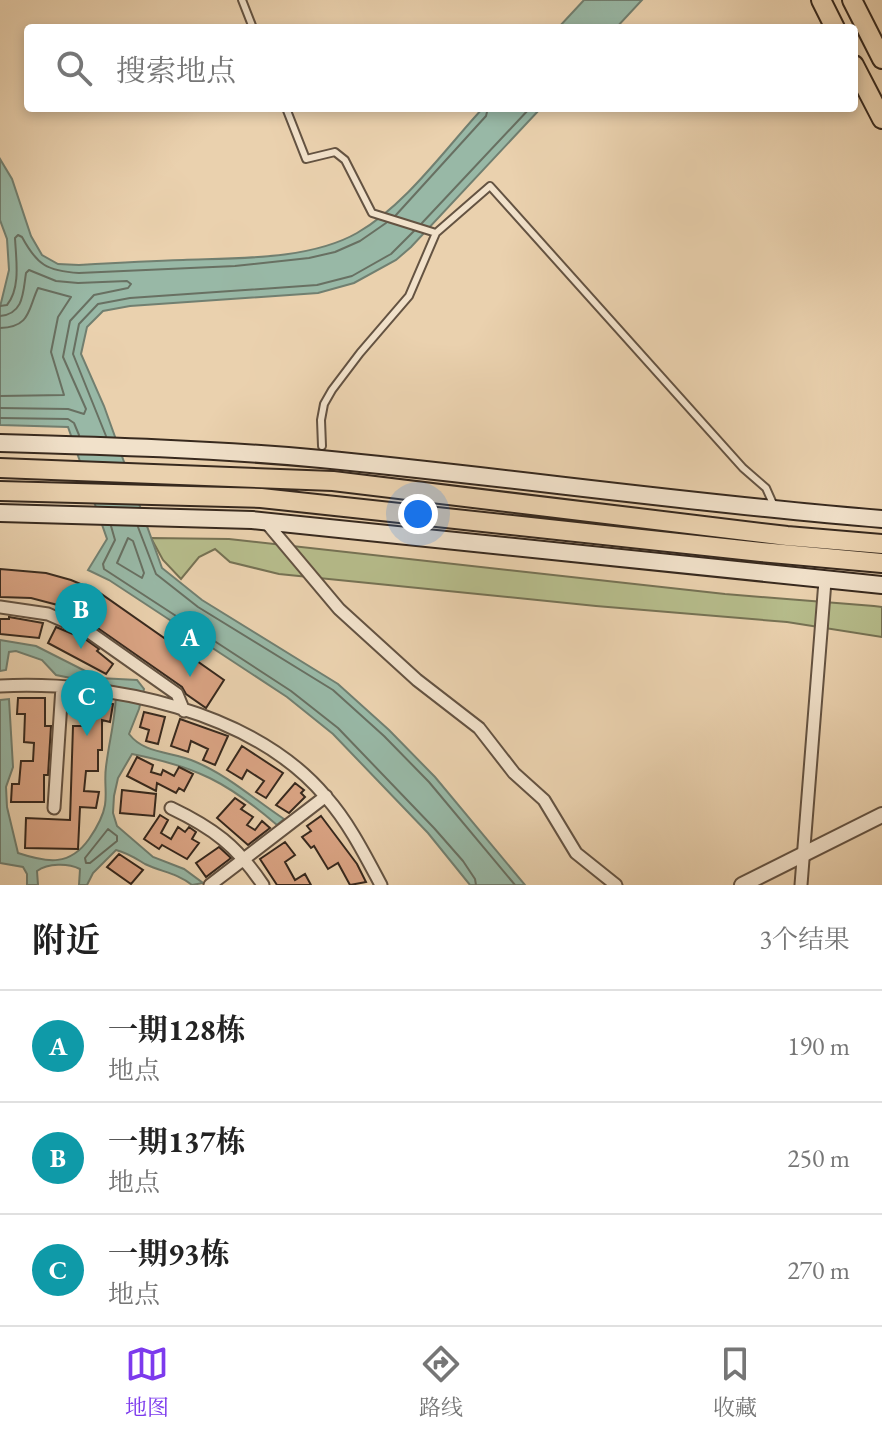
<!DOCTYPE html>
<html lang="zh">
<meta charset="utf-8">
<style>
:root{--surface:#fff;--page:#f2f2f2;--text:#222;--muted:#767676;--line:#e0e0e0;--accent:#7c3aed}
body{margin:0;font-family:"EB Garamond","Noto Serif SC",serif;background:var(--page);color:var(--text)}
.you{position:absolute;left:418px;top:514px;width:28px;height:28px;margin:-20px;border:6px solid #fff;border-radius:50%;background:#1a73e8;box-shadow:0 0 0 12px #1a73e833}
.badge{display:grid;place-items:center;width:52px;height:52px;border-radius:50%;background:var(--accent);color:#fff;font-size:26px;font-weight:700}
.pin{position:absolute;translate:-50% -66px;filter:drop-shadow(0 2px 4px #0008)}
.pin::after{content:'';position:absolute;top:42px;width:28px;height:24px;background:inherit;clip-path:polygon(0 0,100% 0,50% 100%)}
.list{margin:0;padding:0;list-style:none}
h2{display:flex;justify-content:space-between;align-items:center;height:104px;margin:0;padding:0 32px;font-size:34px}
h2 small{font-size:26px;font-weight:400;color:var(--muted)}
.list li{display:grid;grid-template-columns:52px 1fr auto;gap:24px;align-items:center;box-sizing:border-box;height:112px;padding:0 32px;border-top:2px solid var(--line)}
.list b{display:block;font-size:30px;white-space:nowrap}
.list p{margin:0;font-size:26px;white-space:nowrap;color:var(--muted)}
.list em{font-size:26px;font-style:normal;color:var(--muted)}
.icon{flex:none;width:44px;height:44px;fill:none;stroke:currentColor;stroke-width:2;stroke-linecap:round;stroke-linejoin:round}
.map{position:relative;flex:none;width:882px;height:885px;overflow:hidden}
.search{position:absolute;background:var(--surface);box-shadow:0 4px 12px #0003;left:24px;right:24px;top:24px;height:88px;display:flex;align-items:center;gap:20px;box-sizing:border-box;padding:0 28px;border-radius:8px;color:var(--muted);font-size:30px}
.sheet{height:440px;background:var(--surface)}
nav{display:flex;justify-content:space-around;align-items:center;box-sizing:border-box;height:112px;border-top:2px solid var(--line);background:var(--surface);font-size:22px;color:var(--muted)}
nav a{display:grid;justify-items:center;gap:4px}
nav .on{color:var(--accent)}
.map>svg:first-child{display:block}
</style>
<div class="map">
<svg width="882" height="885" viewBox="0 0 882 885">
<rect width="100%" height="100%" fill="#ead1ae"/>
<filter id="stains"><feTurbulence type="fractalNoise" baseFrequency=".0025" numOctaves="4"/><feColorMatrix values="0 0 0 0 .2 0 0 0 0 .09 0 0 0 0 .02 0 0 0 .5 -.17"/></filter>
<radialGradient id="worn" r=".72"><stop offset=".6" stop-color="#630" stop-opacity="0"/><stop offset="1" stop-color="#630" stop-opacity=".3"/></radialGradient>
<!-- green -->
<path fill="#b6bc8b" stroke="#767254" stroke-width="2" d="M151 538 229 539 725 594 874 606 882 607V637L787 622 596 606 279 574 230 562 215 549 199 557 181 579 163 560Z"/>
<!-- water -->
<path fill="#98b8a6" stroke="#717f70" stroke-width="2" d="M584 0H642L616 28H558Z
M483 108H541L411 247 396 260 354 283 318 293 130 306 103 311 87 327 81 354 104 406 162 568 202 600 338 684 389 730 435 777 525 885H470L428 833 333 734 287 697 109 580 88 570 107 539 68 427 0 425V307L9 270 7 239 0 220V159L12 179 31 236 42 255 58 264 79 265C113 263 148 261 183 260 236 258 310 260 357 233 406 205 445 149 483 108Z
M0 640 36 646 99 678 137 680 144 689 139 709 129 734C145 755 173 751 196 762 229 776 255 800 284 819L277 825C227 782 197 767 132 754L118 778 114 796 113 813 117 826 153 857 184 869 203 883 192 885C177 873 162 872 145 864 135 858 128 853 116 850L93 873 87 885H79L80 869C68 863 48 863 37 871L38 885H27V874L23 867 0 863V700L9 699 13 767 6 787 7 807 18 853C48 863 70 866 89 839 96 829 103 817 105 805 107 793 104 780 106 767 109 740 117 714 116 687L56 675 42 660 16 651 9 652 6 670 0 671Z"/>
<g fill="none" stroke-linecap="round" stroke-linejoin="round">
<!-- shore -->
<path stroke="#687062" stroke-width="2" d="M396 215 486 116 488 108
M422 223 530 108
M0 306 7 305C21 288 16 259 15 238L18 235 22 237C37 265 47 271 79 273L235 266 309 258 335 252 360 241 386 223
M0 316C24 314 23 292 26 273L29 270 56 281 78 283 127 281 131 284 128 288 94 295 70 321 63 357 86 409 84 414 68 409 0 408
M0 328C31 327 28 309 38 288L71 297 58 317 51 352 64 395 0 396
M0 418 68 419 74 423 79 435
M106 436 73 354 79 324 98 304 130 298 317 285 352 276 391 254 414 231
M111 526 115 540 103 564 104 569 291 691 338 728 434 828 463 861 475 879 476 885
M138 527 156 574 198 607 333 690 384 736 429 782 515 885
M128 538 133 541 144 573 142 578 117 563Z
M108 829 117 836V841L90 863H86L85 858Z"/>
</g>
<!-- building -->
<path fill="#daa484" stroke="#37291e" stroke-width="2" d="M0 569 46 573 71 580 97 591 224 680 206 708 186 694 182 687 92 624 93 622 69 608 31 598 0 597Z
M9 617 43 623 39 638 0 634V619H9Z
M56 627 85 639 99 649 97 651 113 664 106 674 48 643Z
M18 698H45V726H51L48 775H44V802H11L12 784H19L21 761H33L34 743 24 742 25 714H17Z
M85 700 113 704 110 722 102 720V750H98V771H86L84 791 99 792 96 808 80 807 78 849 25 848 26 818 70 820 73 726H82Z
M144 712 165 717 158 744 146 741 149 730 140 727Z
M180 719 228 736 215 765 203 760 208 749 191 741 188 752 171 746Z
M242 746 283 773 266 798 256 792 264 781 247 770 242 779 227 770Z
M137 757 153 765 151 772 161 775 163 770 174 776 179 767 193 774 184 791 179 788 176 793 157 783 156 791 127 776Z
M295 783 304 790 301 793 305 797 289 813 276 805Z
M122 790 156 794 154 816 120 813Z
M235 798 245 805 241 809 253 817 247 825 255 830 262 821 270 828 248 845 217 818Z
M160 815 168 820 161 833 171 839 178 827 185 832 189 827 196 832 192 839 199 843 187 859 162 845 159 849 144 839Z
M321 816 357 864 366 882 350 885 338 863 328 869 314 846 311 848 302 837 311 831 307 826Z
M285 842 295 855 285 862 295 880 305 874 311 885H277L260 859Z
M219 847 231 858 206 877 196 863Z
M119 854 143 870 131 884 107 867Z"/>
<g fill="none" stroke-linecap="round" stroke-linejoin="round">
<defs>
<path id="service" d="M242 0 253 28
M286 108 306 159 335 152 345 160 372 213 436 233
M322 446 321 420 324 404 332 390 360 353 409 296 436 233 490 186 743 468 766 488 774 506"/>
<path id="minor" d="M265 521 339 609 417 680 479 728 514 773 544 800 576 853 616 885
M0 607 48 614 89 632 177 694 184 711
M0 686C108 680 254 711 326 797 349 823 365 855 381 885
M54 808 62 687
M171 808C213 828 237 846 263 885
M210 885 326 796
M801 885 825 581"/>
<path id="tertiary" d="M742 885 882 815"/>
<path id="secondary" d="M0 443C107 446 214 449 321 459 508 477 694 504 882 519
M0 513 252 520 882 585"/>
<path id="trunk" d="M821 0 835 28
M852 0 882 59
M854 65 882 119
M0 468 333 481 787 536 882 544
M0 491 261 498 761 552 882 563"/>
</defs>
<!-- service casing -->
<use href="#service" stroke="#645342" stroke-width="10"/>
<!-- minor casing -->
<use href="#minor" stroke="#645342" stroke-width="15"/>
<!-- tertiary casing -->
<use href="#tertiary" stroke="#645342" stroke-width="18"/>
<!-- secondary casing -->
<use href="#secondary" stroke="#37291e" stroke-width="20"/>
<!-- trunk casing -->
<use href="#trunk" stroke="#37291e" stroke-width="22"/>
<!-- service -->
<use href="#service" stroke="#f1e1ca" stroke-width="6"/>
<!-- minor -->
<use href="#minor" stroke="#f1e1ca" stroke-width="11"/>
<!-- tertiary -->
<use href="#tertiary" stroke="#f1e1ca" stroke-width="14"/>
<!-- secondary -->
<use href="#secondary" stroke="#f1e1ca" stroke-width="16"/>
<!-- trunk -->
<use href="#trunk" stroke="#ead1ae" stroke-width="18"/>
</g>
<rect width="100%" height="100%" filter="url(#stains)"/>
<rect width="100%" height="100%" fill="url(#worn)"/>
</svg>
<div class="you"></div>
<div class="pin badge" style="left:190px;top:677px;background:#0f9aa8">A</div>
<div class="pin badge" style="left:81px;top:649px;background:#0f9aa8">B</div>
<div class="pin badge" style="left:87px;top:736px;background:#0f9aa8">C</div>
<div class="search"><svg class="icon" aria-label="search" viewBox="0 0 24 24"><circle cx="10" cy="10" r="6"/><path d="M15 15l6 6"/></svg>搜索地点</div>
</div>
<section class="sheet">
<h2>附近<small>3个结果</small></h2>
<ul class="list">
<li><span class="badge" style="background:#0f9aa8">A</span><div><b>一期128栋</b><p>地点</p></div><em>190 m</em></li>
<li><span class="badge" style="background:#0f9aa8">B</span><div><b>一期137栋</b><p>地点</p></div><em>250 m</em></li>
<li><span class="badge" style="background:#0f9aa8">C</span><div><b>一期93栋</b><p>地点</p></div><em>270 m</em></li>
</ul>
</section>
<nav>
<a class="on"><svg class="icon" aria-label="map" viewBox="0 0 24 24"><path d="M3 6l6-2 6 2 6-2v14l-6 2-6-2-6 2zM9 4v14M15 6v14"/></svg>地图</a>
<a><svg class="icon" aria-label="directions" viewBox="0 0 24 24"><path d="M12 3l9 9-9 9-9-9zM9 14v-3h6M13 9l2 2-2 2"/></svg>路线</a>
<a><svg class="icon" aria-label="saved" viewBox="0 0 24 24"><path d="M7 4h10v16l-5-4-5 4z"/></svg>收藏</a>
</nav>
